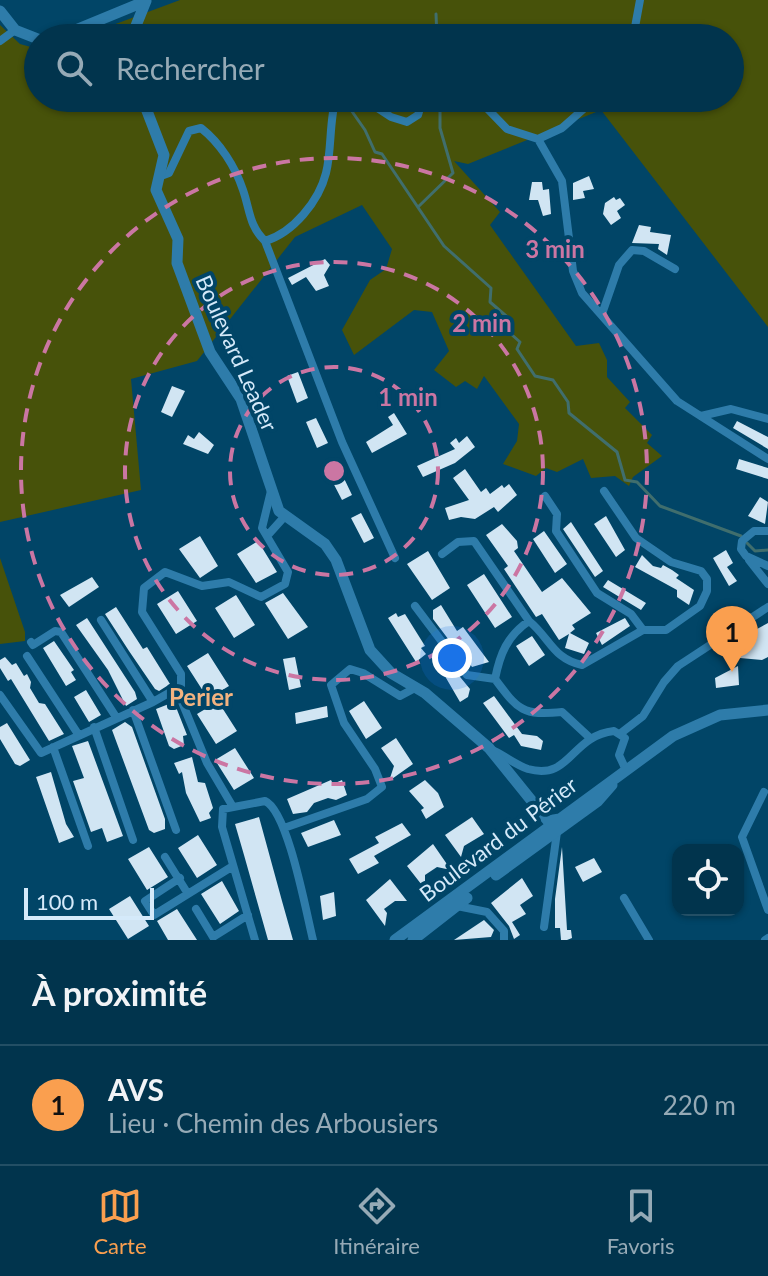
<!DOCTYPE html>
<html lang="fr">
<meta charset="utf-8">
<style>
:root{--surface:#01344d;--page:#0f3f57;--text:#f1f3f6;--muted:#96aab6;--line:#234f65;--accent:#fa9f4f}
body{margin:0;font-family:Lato,sans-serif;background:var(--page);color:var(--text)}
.controls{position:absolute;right:24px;bottom:24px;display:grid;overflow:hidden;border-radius:16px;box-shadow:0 2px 6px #0004}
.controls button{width:72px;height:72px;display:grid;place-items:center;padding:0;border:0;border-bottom:2px solid var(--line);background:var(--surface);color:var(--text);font:40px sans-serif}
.scale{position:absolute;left:24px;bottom:20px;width:130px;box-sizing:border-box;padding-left:8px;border:4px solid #d5eafa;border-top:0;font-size:22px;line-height:28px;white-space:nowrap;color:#d5eafa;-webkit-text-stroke:6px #014567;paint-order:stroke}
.you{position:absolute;left:452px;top:658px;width:28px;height:28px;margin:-20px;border:6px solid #fff;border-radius:50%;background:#1a73e8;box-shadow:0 0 0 12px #1a73e833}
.badge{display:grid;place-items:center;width:52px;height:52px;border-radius:50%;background:var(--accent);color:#111;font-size:26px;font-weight:700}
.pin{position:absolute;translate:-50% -66px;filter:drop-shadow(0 2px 4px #0008)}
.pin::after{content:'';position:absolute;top:42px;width:28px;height:24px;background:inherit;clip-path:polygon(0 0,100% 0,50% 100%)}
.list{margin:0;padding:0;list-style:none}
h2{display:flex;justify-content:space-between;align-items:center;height:104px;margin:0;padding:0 32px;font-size:34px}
h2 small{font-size:26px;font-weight:400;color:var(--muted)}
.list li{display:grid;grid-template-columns:52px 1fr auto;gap:24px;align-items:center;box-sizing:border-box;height:120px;padding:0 32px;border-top:2px solid var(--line)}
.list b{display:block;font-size:30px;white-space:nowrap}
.list p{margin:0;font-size:26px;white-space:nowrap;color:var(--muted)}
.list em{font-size:26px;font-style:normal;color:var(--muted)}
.icon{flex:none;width:44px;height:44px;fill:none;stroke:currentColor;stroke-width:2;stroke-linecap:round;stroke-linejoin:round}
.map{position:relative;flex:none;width:768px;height:940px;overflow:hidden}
.search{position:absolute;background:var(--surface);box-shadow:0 2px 6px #0004;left:24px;right:24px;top:24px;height:88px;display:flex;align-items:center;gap:20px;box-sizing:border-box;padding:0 28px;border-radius:44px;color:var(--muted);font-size:30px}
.sheet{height:224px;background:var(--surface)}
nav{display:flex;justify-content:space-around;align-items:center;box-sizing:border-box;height:112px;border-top:2px solid var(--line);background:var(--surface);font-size:22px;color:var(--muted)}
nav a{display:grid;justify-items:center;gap:4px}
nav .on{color:var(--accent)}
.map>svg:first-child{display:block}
</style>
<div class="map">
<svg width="768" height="940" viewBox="0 0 768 940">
<rect width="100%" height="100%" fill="#014567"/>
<!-- green -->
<path fill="#47520a" d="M180 0H768V327L601 110 468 164 454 161 500 212 490 225 576 346 599 343 607 360V377L630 402 625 408 652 435 647 443 662 456 633 477 629 486 615 476 591 478 583 459 557 472 546 468 536 476 503 464 517 441 519 424 484 376 477 389 465 381 456 387 434 370 449 351 432 312 414 310 354 355 342 330 370 280 386 269 392 249 362 205 295 237 197 361 131 379 141 490 0 522V25L20 44 38 49V98H730V38H78Z
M0 558 25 632V641L0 644Z"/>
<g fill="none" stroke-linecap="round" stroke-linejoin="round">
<!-- stream -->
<path stroke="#406e6d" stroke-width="3" d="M436 14 437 38
M344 100 365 130 375 152 382 154 444 246 491 288 490 302 512 321 511 334 520 342 517 349 535 376 553 380 568 402 569 413 617 452 625 480 637 482 660 506 741 536
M418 207 453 173 440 128V98
M747 543 755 551 768 550"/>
</g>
<!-- building -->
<path fill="#d1e5f3" d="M589 176 594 189 583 191 585 198 573 200V183Z
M532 182H542L543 190 549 189 551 214 543 216 538 200H529Z
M614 197 616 200 620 198 625 205 617 211 621 218 611 225 603 214 605 203Z
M639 225 651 227 650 232 671 235 667 255 658 249 659 244 632 243Z
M325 259 330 265 324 275 329 286 316 291 306 277 292 285 288 278Z
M298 372 308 398 297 403 287 376Z
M172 386 185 391 172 417 161 412Z
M394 413 407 434 372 453 366 442 393 425 388 417Z
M316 418 328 443 317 448 306 422Z
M737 421 768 437V449L733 428Z
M199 432 214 445 208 454 183 444 188 435 194 439Z
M467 436 475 447 455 463 423 477 417 466 455 449 450 443 456 438 459 443Z
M739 459 768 468V479L736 469Z
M465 469 481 492 486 488 490 494 502 485 504 488 509 484 517 495 498 512 494 507 475 519 461 517 449 520 445 508 469 500 453 478Z
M340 470 352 495 342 500 329 475Z
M760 497 768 502 765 524 748 516Z
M361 513 374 538 364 543 351 518Z
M606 516 625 550 616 557 594 524Z
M571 522 603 571 595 577 563 529Z
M502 524 517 541 518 548 514 551 542 592 562 578 591 613 572 625 575 629 570 633 589 643 584 654 565 648 569 634 559 640 542 614 536 617 504 569 508 566 486 535Z
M544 531 567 564 555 573 533 539Z
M200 536 218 566 200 578 179 549Z
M258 541 277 572 256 583 237 554Z
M726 550 733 563 727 567 737 581 729 586 713 558Z
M428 551 450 588 432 600 407 564Z
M642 555 653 566 661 568 663 565 672 570 679 575 676 578 694 590 689 605 677 597V590L635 567Z
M484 574 512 617 495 628 467 585Z
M92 577 99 587 69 607 60 595Z
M608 580 646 603 641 610 603 587Z
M178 591 197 621 176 634 157 604Z
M283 593 308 627 288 639 265 603Z
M236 595 255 625 234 638 215 608Z
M441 605 457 631 463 627 489 662 472 667 461 650 458 652 433 619V610Z
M116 607 143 649 147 647 170 684 159 691 155 689 129 651 105 614Z
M396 613 398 617 405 614 425 646 421 648 426 654 416 662 388 618Z
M87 618 135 692 137 699 126 706 108 670 76 625Z
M625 618 630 626 602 645 596 633Z
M768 623V657L762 660 729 657V644Z
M532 636 545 655 529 666 516 646Z
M54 641 74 670 71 672 76 680 66 686 43 648Z
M208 653 229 686 214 695 237 731 216 744 197 714 212 705 187 666Z
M442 655 470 689 468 697 460 702 435 659Z
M5 657 12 665 16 663 24 676 27 674 31 682 30 688 39 703 45 704 64 734 49 741 11 679 8 681 0 668V660Z
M295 657 301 687 289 690 283 659Z
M738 666 739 685 716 688 715 678Z
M86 690 101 715 89 722 74 697Z
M494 696 522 734 537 736 543 741 541 750 521 746 514 735 509 738 483 703Z
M364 701 382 728 366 739 349 711Z
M174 702 187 735 183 736 184 745 174 749 169 746 156 709Z
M327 706 328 717 296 724 295 713Z
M125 722 132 727 165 819V829L154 833 149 830 112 730Z
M7 723 30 760 20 766 15 764 0 739V727Z
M396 738 413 764 389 781 394 766 381 748Z
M88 741 123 836 107 842 102 828 91 832 73 781 84 778 72 746Z
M235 748 254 778 234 790 215 760Z
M192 757 198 782 205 783 213 808 209 813 211 818 200 822 186 793 182 772 179 774 174 763Z
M51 772 66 824 74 837 59 843 36 777Z
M331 780 333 784 342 780 347 795 336 800 328 798 314 803 307 812 293 814 287 799Z
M425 780 438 793 444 807 426 819 421 810 424 808 409 791Z
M259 817 282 901 293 940H268L244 855 235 824Z
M472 817 484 834 464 846 461 857 445 835Z
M334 820 341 835 308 847 301 833Z
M402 823 411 835 374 856 379 863 358 874 349 859 379 843 375 837Z
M198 835 217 865 197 878 178 848Z
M433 844 451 870 437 867 425 875V889L407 866Z
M149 847 168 877 147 890 128 859Z
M562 847 567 930H571L572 938 567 940H561L560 928H555V899Z
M594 858 602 872 583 882 575 867Z
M522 878 533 896 520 905 526 914 512 922 520 935 514 939 509 926 491 903Z
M390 879 407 901H395L384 909 387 913 385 926 366 900Z
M222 881 239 911 220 924 201 894Z
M334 892 336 916 323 920 320 896Z
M130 896 149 926 128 939 109 909Z
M177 909 197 940H168L157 921Z
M484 920 494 930 491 937 454 940Z"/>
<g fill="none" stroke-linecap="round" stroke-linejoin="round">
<!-- street -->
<path stroke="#2e7caa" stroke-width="8" d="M633 38 640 0
M0 41 15 30
M362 98 391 117 407 122 418 115 423 98
M477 98 507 129 538 139 562 128 596 98
M538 139 562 181 573 271 582 293 677 401 768 459
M161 176 169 173 189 131 201 128C220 143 235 166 243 190 250 210 249 226 265 241L342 442 395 558
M265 241C293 233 319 201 326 173 332 149 329 121 336 98
M602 314 619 265 632 250 644 251 675 269
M701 416 731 409 768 419
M545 496 557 514 556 531 597 593 631 614 643 630
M768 531H754L742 541 741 549 746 556 768 566
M267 536 285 516
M442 554 458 542 474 541 529 621
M749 560 768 584
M415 606 467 675 495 679
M101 620 153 702 181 686V674L142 612 144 588 165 572 202 586 229 582 261 597 285 584 288 572 262 528 271 491
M31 642 33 645 55 631 61 632 116 717
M27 656 78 734
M177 690 207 763 233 807
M0 695 41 753 153 702
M133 710 176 830
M94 727 133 840
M621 733 643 716 664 682 678 666 768 607
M589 737 562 712C523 716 518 710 495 679 500 654 507 636 529 621 550 638 553 659 582 665L643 630H666L700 606 707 591V579L701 571 671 562 636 538 604 491
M53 747 88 846
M494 751C505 756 516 765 528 769 571 781 570 736 614 731L625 738 619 755 626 770
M764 792 742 837 768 910
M284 828 367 799 382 787 375 769 344 723 331 685 350 669 363 673 400 696 415 688
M165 857 188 894
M180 878 145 901 154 915 233 866
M624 898 649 940
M457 906 487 912 504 931V940
M196 909 213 937 248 915
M544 927 557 832
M255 940 222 827 223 809 265 801C288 811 306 912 313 940
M765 940 768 938"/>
<!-- secondary -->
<path stroke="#2e7caa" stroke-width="11" d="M0 11 15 30 38 39
M56 38 146 1
M131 38 146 1
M142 98 164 155 156 190 178 239 177 263 210 352 241 399 279 511 325 544 336 560 370 650 391 673 425 693 489 748 548 821 577 816
M496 875 598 801 612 785
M395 940 673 736 720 715 768 710
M413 940 467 898"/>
</g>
<!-- distance rings -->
<g fill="none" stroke="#cb76a3" stroke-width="4" stroke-dasharray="14 10">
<circle cx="334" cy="471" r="104"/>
<circle cx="334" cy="471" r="209"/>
<circle cx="334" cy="471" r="313"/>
</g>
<g text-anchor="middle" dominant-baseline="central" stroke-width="8" stroke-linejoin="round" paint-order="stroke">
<!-- street labels -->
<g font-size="22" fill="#d5eafa" stroke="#014567">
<text transform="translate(237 353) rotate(66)">Boulevard Leader</text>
<text transform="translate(498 839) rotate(-37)">Boulevard du Périer</text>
</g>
<!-- neighbourhood labels -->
<g font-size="24" font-weight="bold" fill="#f3b380" stroke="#014567">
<text x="201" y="696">Perier</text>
</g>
</g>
<circle cx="334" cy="471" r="12" fill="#cb76a3" stroke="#014567" stroke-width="4"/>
<g font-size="24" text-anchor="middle" font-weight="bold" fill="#cb76a3" stroke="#014567" stroke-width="8" stroke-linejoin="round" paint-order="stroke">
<text x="555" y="258">3 min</text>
<text x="482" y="332">2 min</text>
<text x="408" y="406">1 min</text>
</g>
</svg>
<div class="controls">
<button><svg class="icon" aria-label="locate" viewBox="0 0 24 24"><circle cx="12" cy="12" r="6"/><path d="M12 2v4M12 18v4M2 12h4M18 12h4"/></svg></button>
</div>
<div class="scale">100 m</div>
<div class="you"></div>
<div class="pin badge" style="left:732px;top:672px">1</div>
<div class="search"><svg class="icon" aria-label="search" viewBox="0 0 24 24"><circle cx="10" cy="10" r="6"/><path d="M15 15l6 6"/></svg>Rechercher</div>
</div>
<section class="sheet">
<h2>À proximité<small></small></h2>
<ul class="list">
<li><span class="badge">1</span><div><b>AVS</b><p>Lieu · Chemin des Arbousiers</p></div><em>220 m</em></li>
</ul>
</section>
<nav>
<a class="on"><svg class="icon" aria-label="map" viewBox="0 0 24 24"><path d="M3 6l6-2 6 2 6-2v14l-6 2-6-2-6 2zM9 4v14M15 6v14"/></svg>Carte</a>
<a><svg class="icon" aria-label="directions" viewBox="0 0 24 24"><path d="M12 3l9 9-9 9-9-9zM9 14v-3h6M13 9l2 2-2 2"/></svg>Itinéraire</a>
<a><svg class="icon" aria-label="saved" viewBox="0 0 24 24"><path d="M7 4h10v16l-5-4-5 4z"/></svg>Favoris</a>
</nav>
